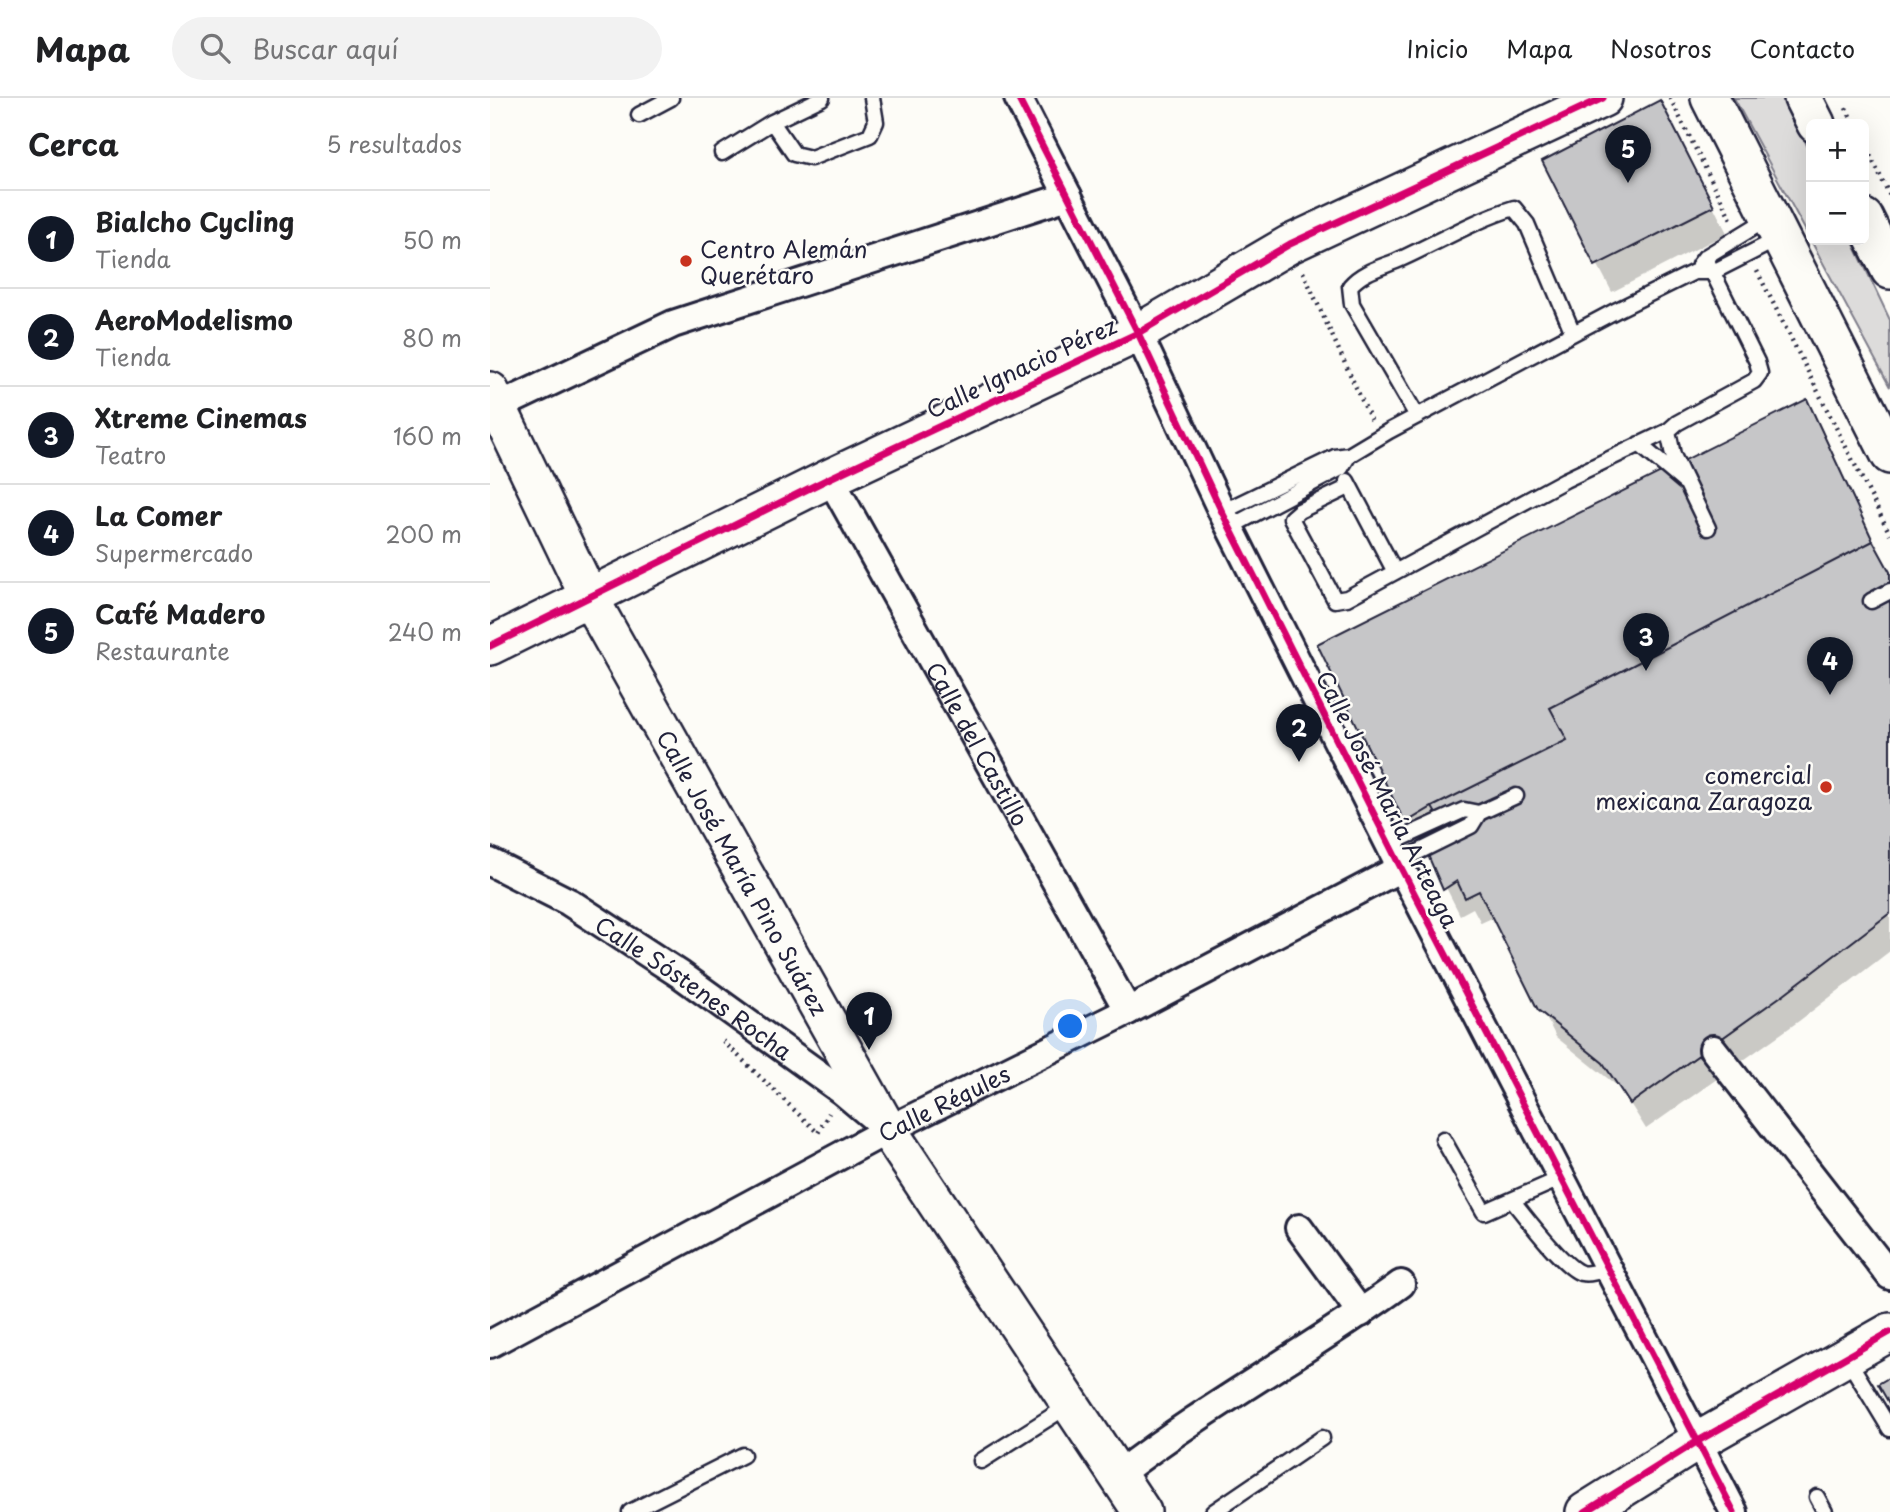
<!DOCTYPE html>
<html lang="es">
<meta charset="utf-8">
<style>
:root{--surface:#fff;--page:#f2f2f2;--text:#202124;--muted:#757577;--line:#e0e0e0;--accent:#111827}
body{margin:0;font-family:"Playpen Sans",sans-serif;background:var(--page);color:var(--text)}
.controls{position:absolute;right:21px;top:21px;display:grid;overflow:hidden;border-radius:10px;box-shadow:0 7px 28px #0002}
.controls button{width:63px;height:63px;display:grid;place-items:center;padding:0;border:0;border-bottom:2px solid var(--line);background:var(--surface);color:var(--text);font:35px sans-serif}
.you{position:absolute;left:581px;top:929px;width:24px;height:24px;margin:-18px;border:5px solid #fff;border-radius:50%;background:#1a73e8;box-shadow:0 0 0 10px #1a73e833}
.badge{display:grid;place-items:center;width:46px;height:46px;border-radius:50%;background:var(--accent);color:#fff;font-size:23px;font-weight:700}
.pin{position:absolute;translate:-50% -58px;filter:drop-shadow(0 2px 4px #0008)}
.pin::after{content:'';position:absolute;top:37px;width:24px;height:21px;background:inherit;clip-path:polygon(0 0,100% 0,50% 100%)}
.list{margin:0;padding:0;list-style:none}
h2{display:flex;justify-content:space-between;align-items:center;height:91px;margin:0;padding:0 28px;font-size:30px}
h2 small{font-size:23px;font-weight:400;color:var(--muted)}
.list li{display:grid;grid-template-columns:46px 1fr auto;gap:21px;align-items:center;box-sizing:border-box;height:98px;padding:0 28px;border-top:2px solid var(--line)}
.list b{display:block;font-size:26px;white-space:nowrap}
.list p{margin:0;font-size:23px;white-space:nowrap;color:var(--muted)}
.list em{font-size:23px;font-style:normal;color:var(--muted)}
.icon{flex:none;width:38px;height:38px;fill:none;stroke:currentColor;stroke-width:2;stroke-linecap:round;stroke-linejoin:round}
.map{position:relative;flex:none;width:1400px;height:1414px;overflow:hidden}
header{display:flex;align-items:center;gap:42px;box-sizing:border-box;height:98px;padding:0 35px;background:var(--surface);border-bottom:2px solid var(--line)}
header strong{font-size:33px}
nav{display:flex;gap:38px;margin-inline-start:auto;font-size:24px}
.search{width:490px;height:63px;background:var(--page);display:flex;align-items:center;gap:18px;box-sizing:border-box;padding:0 24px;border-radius:38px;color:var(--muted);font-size:26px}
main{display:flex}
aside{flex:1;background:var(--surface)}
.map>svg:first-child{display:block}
</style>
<header>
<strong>Mapa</strong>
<div class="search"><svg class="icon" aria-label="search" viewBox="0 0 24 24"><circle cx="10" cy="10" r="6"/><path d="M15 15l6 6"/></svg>Buscar aquí</div>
<nav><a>Inicio</a><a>Mapa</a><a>Nosotros</a><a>Contacto</a></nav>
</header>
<main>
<aside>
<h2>Cerca<small>5 resultados</small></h2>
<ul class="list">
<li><span class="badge">1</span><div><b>Bialcho Cycling</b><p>Tienda</p></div><em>50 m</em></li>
<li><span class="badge">2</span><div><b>AeroModelismo</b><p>Tienda</p></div><em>80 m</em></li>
<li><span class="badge">3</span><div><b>Xtreme Cinemas</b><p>Teatro</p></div><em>160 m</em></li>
<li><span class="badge">4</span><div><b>La Comer</b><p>Supermercado</p></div><em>200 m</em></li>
<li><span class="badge">5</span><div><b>Café Madero</b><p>Restaurante</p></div><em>240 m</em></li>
</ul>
</aside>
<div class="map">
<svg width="1400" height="1414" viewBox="0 0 1400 1414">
<rect width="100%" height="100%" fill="#fdfcf7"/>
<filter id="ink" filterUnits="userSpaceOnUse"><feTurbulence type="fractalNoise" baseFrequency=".0143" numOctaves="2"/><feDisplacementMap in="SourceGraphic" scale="14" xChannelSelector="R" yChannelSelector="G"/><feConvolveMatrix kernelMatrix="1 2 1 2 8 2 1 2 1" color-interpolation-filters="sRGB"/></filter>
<g filter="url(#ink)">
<!-- green -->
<path fill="#dddcdb" stroke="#807f8b" stroke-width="2" d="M1244 0H1295L1321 56V142H1362L1400 222V289Z"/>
<!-- shadow -->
<path fill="#0003" d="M1184 31 1237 135 1122 194 1054 64Z
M1316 304 1331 330 1400 476V853L1309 923 1156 1031 1131 991 1066 939 1004 819 991 825 983 810 970 817 939 756 932 751 917 724 829 547Z"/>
<!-- building -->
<path fill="#c6c6c8" stroke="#22223b" stroke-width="2" d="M1170 2 1224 108 1105 168 1052 63Z
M1317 301 1383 443 1060 610 1077 642 942 709 915 725 827 546Z
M1383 443 1400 474V815L1294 896 1140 1006 1113 965 1048 912 989 793 975 800 967 783 953 792 937 755 961 741 942 709 1077 642 1060 610Z
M1400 1279V1307L1388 1286Z"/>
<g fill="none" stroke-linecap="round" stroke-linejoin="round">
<defs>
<path id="lane" d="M149 17 181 0
M282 24 304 56 321 60 380 37 386 24 382 0
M232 55 282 24 332 0
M1209 167 1215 159 1279 120
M927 318 862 206 860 188C874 172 894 169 913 160 950 143 985 122 1024 110L1037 126 1083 235
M1178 333 1183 357 1218 430
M1149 346 1194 384
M857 383 905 474
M859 389 809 413 801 420 845 502 857 500 1075 382 1178 333 1187 325 1264 283 1270 275 1267 264 1215 159
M732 414 845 359 859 357 899 333 1127 212 1204 174H1223L1290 140
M740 429 851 370 859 357
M1381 503 1400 493
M899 746 974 712 989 715
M908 764 981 728 989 715 1026 698
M953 1041 994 1114 1072 1080
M1022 1102C1035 1118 1073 1169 1091 1175 1100 1177 1110 1173 1118 1170
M1357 1260 1400 1331
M491 1363 581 1306
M1327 1399 1335 1414
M140 1414 253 1357
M723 1414 832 1340"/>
<g id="street">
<path d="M528 0 648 235 732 414 908 764 1244 1414"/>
<path d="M8 309 183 226 578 98"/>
<path id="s1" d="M340 380 638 913"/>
<path id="s2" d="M0 764 79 804 191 877 352 993 383 1019"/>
<path d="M1223 951 1400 1178"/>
<path d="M809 1130 871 1215"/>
<path id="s3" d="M0 1246 398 1032 638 913 911 770"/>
<path d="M629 1376C718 1307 819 1253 911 1186"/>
</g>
<g id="secondary">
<path d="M1220 0 1400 357"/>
<path d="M1313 0 1326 26"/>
<path d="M1374 120 1400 172"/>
<path id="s4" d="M0 293 100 501 398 1032 652 1414"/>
<path d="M0 548 340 380 648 235 800 146 1113 0"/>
<path d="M1095 1414 1208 1343 1400 1234"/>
</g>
</defs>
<!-- lane casing -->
<use href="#lane" stroke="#22223b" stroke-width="19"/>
<!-- street casing -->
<use href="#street" stroke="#22223b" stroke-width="32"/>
<!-- secondary casing -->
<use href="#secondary" stroke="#22223b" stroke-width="42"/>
<!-- path -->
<path stroke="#22223b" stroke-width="4.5" stroke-dasharray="2 5" stroke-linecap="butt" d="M1180 0 1241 121
M1356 10 1364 26
M1374 45 1400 98
M1267 173 1400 436
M813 174 881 322
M233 943 328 1035 339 1015"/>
<!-- lane -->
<use href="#lane" stroke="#fdfcf7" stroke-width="14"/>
<!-- street -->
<use href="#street" stroke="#fdfcf7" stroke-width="26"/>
<!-- secondary -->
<use href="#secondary" stroke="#fdfcf7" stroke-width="37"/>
<defs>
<path id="cycleway" d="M528 0 648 235 732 414 908 764 1244 1414
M0 548 340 380 648 235 800 146 1113 0
M1095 1414 1208 1343 1400 1234"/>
</defs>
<!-- cycleway casing -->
<use href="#cycleway" stroke="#fdfcf7" stroke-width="11"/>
<!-- cycleway -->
<use href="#cycleway" stroke="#d6006c" stroke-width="7"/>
</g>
</g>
<!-- markers -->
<g fill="#c8321e" stroke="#fdfcf7" stroke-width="2.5">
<circle cx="196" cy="163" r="7"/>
<circle cx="1336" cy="689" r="7"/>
</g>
<g text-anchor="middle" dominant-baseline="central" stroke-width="5" stroke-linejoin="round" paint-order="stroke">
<!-- poi labels -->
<g font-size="23" fill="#22223b" stroke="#fdfcf7" text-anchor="start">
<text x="210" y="150">Centro Alemán<tspan x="210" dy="26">Querétaro</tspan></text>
<text x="1322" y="676" text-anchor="end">comercial<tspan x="1322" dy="26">mexicana Zaragoza</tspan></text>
</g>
<!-- street labels -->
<g font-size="23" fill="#22223b" stroke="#fdfcf7">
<text transform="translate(531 269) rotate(-25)">Calle Ignacio Pérez</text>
<text stroke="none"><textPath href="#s1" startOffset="304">Calle del Castillo</textPath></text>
<text transform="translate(898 701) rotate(63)">Calle José María Arteaga</text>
<text stroke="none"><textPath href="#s4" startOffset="544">Calle José María Pino Suárez</textPath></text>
<text stroke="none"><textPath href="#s2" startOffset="240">Calle Sóstenes Rocha</textPath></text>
<text stroke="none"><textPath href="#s3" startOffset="514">Calle Régules</textPath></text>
</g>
</g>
</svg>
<div class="controls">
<button>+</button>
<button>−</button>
</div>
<div class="you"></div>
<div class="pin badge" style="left:379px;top:952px">1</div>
<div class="pin badge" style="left:809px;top:664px">2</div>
<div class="pin badge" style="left:1156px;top:573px">3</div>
<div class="pin badge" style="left:1340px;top:597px">4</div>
<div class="pin badge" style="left:1138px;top:85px">5</div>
</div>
</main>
